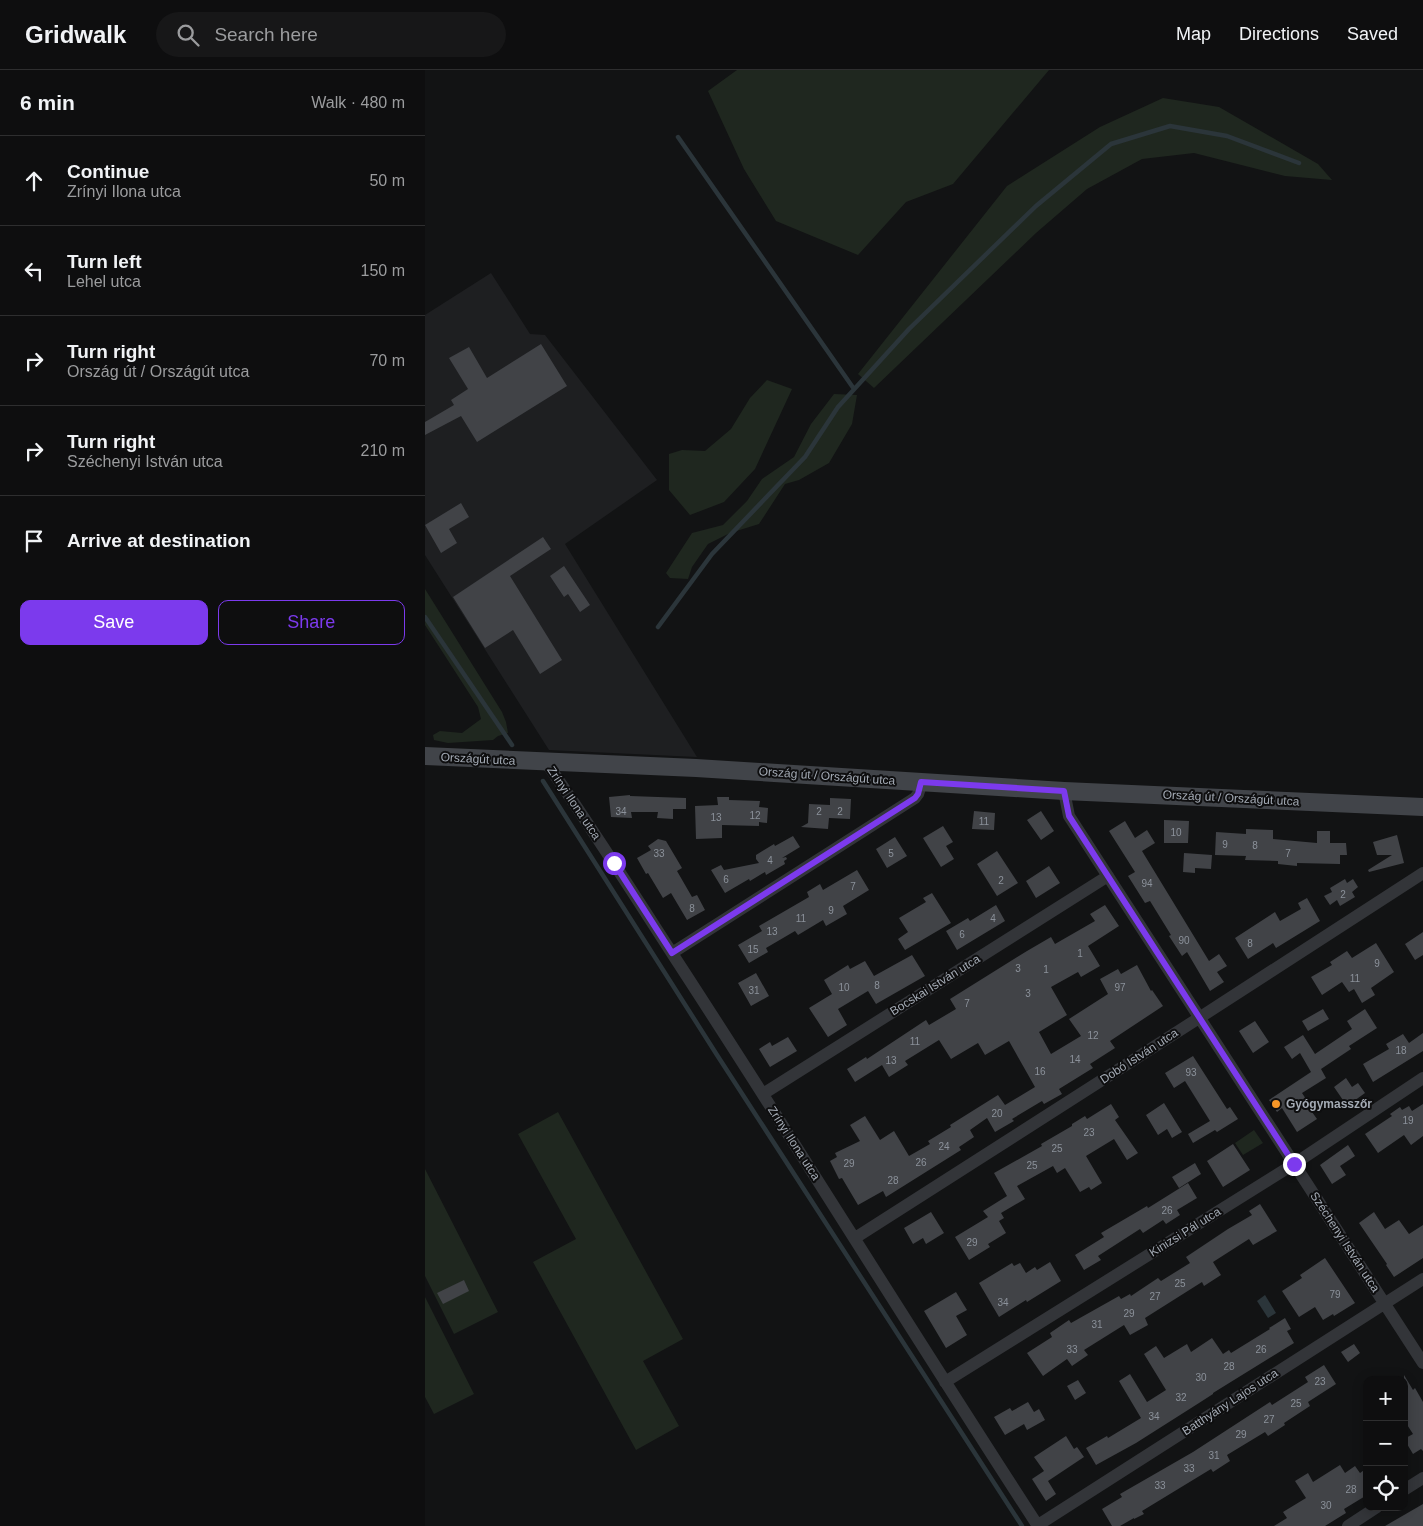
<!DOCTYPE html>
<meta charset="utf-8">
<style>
:root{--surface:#0e0e0f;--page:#171718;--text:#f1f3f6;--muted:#9b9c9e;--line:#2e2e2f;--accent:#7c3aed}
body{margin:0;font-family:Arial,sans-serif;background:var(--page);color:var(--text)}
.controls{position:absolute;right:15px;bottom:15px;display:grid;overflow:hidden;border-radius:10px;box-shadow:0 2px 12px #0003}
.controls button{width:45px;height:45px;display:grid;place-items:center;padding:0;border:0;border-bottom:1px solid var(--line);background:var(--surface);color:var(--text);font:25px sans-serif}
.stop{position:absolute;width:15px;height:15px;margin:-11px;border:4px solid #7c3aed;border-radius:50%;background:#fff}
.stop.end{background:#7c3aed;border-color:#fff;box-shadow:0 1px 5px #0008}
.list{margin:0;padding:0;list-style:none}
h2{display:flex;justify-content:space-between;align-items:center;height:65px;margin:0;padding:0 20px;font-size:21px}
h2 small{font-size:16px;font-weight:400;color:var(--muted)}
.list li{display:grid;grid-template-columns:32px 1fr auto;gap:15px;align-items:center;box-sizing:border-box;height:90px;padding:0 20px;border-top:1px solid var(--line)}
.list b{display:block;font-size:19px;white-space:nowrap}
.list p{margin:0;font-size:16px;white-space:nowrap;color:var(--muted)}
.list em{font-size:16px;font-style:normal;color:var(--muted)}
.actions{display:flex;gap:10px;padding:15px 20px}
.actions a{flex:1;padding:11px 0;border:1px solid var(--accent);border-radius:10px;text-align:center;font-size:18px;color:var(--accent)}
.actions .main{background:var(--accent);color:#fff}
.icon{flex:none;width:28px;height:28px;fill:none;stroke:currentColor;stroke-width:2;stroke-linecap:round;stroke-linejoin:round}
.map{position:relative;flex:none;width:998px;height:1456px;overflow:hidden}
header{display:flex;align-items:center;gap:30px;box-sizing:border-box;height:70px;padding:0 25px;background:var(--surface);border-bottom:1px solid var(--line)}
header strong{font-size:24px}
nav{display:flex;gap:28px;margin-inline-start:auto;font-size:18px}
.search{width:350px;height:45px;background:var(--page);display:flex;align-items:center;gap:12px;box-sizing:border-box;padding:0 18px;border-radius:28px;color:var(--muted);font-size:19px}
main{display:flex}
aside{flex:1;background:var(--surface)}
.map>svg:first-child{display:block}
</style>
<header>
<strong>Gridwalk</strong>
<div class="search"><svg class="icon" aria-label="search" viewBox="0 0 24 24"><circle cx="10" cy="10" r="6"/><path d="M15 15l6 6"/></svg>Search here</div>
<nav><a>Map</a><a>Directions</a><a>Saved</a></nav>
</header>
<main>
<aside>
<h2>6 min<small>Walk · 480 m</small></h2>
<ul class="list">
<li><svg class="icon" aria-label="ahead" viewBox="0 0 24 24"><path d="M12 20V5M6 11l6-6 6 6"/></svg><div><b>Continue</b><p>Zrínyi Ilona utca</p></div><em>50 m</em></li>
<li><svg class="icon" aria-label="left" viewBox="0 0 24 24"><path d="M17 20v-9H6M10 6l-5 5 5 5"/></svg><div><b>Turn left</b><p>Lehel utca</p></div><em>150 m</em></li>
<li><svg class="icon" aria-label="right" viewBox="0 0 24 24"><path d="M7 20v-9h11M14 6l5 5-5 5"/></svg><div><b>Turn right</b><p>Ország út / Országút utca</p></div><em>70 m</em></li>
<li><svg class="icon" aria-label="right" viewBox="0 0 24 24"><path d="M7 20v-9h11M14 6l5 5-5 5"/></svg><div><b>Turn right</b><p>Széchenyi István utca</p></div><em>210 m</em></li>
<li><svg class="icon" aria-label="arrive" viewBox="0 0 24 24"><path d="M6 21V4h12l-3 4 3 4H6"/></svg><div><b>Arrive at destination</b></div></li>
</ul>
<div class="actions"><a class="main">Save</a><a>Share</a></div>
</aside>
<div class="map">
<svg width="998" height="1456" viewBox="0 0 998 1456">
<rect width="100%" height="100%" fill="#121314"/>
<!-- built -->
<path fill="#1e1f21" d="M66 203 105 264 120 265 232 410 140 474 272 687 124 680 0 485V245Z"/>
<!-- green -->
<path fill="#1f271f" d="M312 0H624L528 114 481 132 433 185 351 151 319 99 283 21Z
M738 28 794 37 893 94 907 110 860 106 769 83 717 89 662 119 611 163 449 318 433 304 582 116 675 57Z
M342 310 367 319 330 399 299 432 265 445 244 420V384L257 380 280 381 306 359 325 328Z
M409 324 432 325 427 354 404 393 374 410 360 414 334 454 305 463 283 474 267 497 263 509 245 508 241 503 267 463 298 455 322 431 337 409 369 387 386 354Z
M0 519 77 642 81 652 83 663 73 666 68 670 23 673 9 670 8 665 15 661 37 663 56 649 53 637 0 555Z
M133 1042 258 1269 218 1291 254 1356 211 1380 108 1192 151 1169 93 1064Z
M829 1060 838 1073 818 1085 810 1073Z
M0 1099 73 1242 29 1264 0 1206Z
M0 1227 49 1324 9 1344 0 1327Z"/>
<!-- water -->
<path fill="#2b353a" d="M840 1225 851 1243 843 1248 832 1231Z"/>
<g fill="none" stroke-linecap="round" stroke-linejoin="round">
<!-- stream -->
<path stroke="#2b353a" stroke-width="4.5" d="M253 67 429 319
M0 547 87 675
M233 557 287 484 380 387 413 337 484 259 611 136 686 74 745 56 802 66 874 93
M118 711 292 985 597 1456"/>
</g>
<!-- building -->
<path fill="#414347" d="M116 274 142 316 52 372 36 346 0 365V352L29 335 26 330 43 319 24 288 44 277 62 308Z
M36 433 44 447 24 459 32 473 16 483 0 455Z
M118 467 126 479 85 506 137 590 115 604 88 560 60 578 28 527Z
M139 496 165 535 155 542 143 524 139 527 125 506Z
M205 725V726L261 728V739H248V749L232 748 233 742H206L207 748 186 747 184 727Z
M292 727H304V730L335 731 334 737 343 738 342 753 334 752V756L297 755V768L271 769 270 736 293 735Z
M405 728 426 729 425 749 404 748 403 759 376 757 383 753 384 734 405 735Z
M549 741 570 743 569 760 547 759Z
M616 741 629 761 616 770 602 750Z
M739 750 764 751 763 773H739Z
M700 751 710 768 722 760 730 773 717 781 784 891 794 884 802 896 792 902 799 912 785 921 762 882 757 886 744 866 746 865 725 831 720 833 703 806 710 802 684 761Z
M518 756 528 772 521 776 529 789 516 797 498 768Z
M821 759 848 760V769L892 773V761H905V773H921L922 785H915V794L872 793V796L853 794V791L820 790 821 786 790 785 791 762 821 764Z
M972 765 979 793 944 802 943 800 967 785H952L948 772Z
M368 766 375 777 357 788 361 787 362 789 359 791 360 794 341 805 340 802 325 811 324 809 300 823 286 800 296 795 299 800 334 793 331 789V785L349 774 350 776Z
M470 767 482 786 462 798 451 779Z
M233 769 241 771 257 798 252 801 267 827 272 825 280 840 262 850 246 823 238 828 223 803 221 804 212 788 226 780 223 776Z
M572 781 593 813 572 826 552 794Z
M759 783 787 785 786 799 770 798V803L758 802Z
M624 796 635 813 611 828 601 811Z
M432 800 444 820 418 836 422 844 401 856 398 850 373 865 370 861 341 878 343 882 324 893 313 875 337 861 334 856 384 827 382 822 395 814 398 820Z
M920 809 922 813 928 809 933 817 927 822 930 827 915 836 912 830 905 835 899 826 907 822 905 818Z
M507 823 526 853 480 880 473 869 483 862 474 848 501 832 498 828Z
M882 828 895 851 851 878 848 873 823 889 810 868 850 842 855 851 876 839 873 833Z
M571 835 580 851 532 880 521 861 543 848 545 851Z
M680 835 694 856 663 876 675 896 656 907 653 902 626 917 642 945 614 962 626 984 656 966 644 949 683 924 675 909 693 899 696 904 712 895 726 921 727 920 738 936 685 971 690 978 665 994 668 998 634 1019 637 1024 619 1034 617 1031 587 1049 589 1051 570 1062 562 1048 545 1060 549 1067 534 1077 536 1080 461 1127 458 1121 433 1135 417 1108 414 1109 405 1091 412 1087 410 1083 435 1071 425 1055 440 1046 455 1070 469 1061 484 1086 505 1074 503 1071 526 1057 525 1055 573 1025 580 1035 610 1017 584 971 560 985 553 973 526 989 514 970 480 991 483 995 464 1007 457 995 430 1012 422 999 441 987 442 989 501 950 504 955 531 939 525 929 602 881 626 867 630 874 670 851 665 844Z
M998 862V885L990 890 980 874Z
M951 873 969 902 946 918 950 925 937 933 929 919 924 922 917 912 897 925 886 907 907 895 905 892 922 881 927 888Z
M487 885 500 906 451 934 443 921 413 939 422 955 403 967 384 938 407 924 399 910 423 895 425 899 440 891 449 906Z
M331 903 344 926 326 936 313 913Z
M898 939 904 949 883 961 877 951Z
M940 939 952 958 924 976 926 979 896 999 901 1008 877 1023 889 1041 887 1042 892 1049 872 1062 857 1038 852 1042 844 1030 886 1002 875 983 867 989 859 977 878 965 890 984 927 959 922 951Z
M830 951 844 972 828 983 814 961Z
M998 963V981L948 1012 938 994 964 979 961 974 978 964 984 973Z
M363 967 372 981 345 997 334 979 345 972 347 976Z
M768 986 802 1039 805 1037 813 1049 792 1062 790 1060 768 1073 763 1064 785 1051 760 1011 749 1018 740 1003Z
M921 1008 927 1017 933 1013 940 1023 922 1036 909 1017Z
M739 1033 757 1062 747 1068 742 1059 733 1065 721 1045Z
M686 1034 694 1047 690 1050 713 1083 702 1090 689 1069 661 1086 677 1113 666 1120 664 1117 655 1122 640 1098 632 1103 628 1096 592 1116 600 1129 576 1143 579 1148 574 1151 581 1163 563 1174 565 1177 544 1190 530 1167 563 1147 558 1141 582 1126 569 1103 617 1076 616 1074 647 1056V1054L660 1046 662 1049Z
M998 1034V1066L986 1075 979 1065 953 1083 940 1064 967 1046 965 1044 975 1037 977 1040 984 1036 987 1041Z
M808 1074 825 1100 798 1117 782 1091Z
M923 1075 930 1086 915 1096 921 1105 907 1114 895 1095Z
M770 1093 776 1104 754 1118 747 1107Z
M763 1113 772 1128 752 1140 755 1145 741 1154 738 1150 718 1163 715 1159 673 1186 676 1190 659 1200 650 1185 679 1167 676 1163 722 1136 723 1138Z
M835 1134 852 1161 828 1175 824 1169 788 1192 796 1205 779 1216 777 1212 720 1248 723 1255 705 1265 699 1255 659 1280 663 1285 647 1296 642 1289 618 1306 602 1283 627 1267 625 1263 644 1250 646 1253 694 1226 696 1229 705 1224 706 1226 733 1208 736 1211 765 1193 761 1187 803 1159 827 1145 824 1141Z
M506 1142 519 1163 501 1174 498 1168 488 1174 479 1158Z
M949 1142 960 1159 974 1150 984 1164 998 1155V1188L969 1207 961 1195 962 1194 934 1153Z
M900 1188 930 1233 909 1246 908 1244 898 1250 890 1237 874 1247 857 1221 877 1208 875 1205Z
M625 1192 636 1211 602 1232 601 1230 574 1247 554 1213 587 1193 589 1196 595 1193 601 1203 610 1197 612 1200Z
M39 1210 44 1221 18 1234 12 1223Z
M531 1222 542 1240 531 1246 542 1265 521 1278 499 1241Z
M860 1248 866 1259 862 1261 869 1273 788 1323V1324L774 1333 711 1373 671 1395 661 1378 682 1366 683 1368 716 1348 694 1311 705 1304 722 1332 741 1320 719 1284 731 1276 739 1288 762 1274 766 1282 787 1268 798 1284 804 1280 806 1283 845 1259 844 1258Z
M929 1274 935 1283 923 1292 916 1282Z
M899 1295 911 1314 883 1332 885 1336 859 1353 860 1355 843 1366 840 1362 802 1385 805 1391 788 1402 786 1399 717 1441 719 1444 709 1449V1448L695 1456H687L677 1439 697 1427 695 1424 768 1382 845 1332 847 1335 883 1312 880 1307Z
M979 1305 988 1320 990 1318 998 1332V1381L996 1379 988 1384 979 1369 988 1364 979 1350Z
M653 1310 661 1323 650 1330 642 1316Z
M603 1332 609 1342 614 1339 620 1350 602 1360 599 1354 580 1365 569 1347 585 1338 587 1341Z
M641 1366 649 1379 652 1377 659 1387 623 1411 631 1424 621 1431 607 1409 619 1401 609 1387Z
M915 1395 920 1403 930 1396 935 1403 942 1398V1425L919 1439 921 1443 900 1456H849L862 1448 858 1442 881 1428 870 1411 883 1403 888 1412Z
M998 1434V1456H960Z"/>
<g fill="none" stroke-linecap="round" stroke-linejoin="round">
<!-- minor -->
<path stroke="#333539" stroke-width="12" d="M121 692C167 758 210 826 254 894 375 1080 492 1270 613 1456
M639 721 644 746 998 1293
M247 883 490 728 493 724 497 712
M338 1024 683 806
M430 1168 774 948 998 803
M520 1312 869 1094 998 1008
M979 1420 998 1408
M613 1455 998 1209
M923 1456 952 1437"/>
<!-- secondary -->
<path stroke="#414449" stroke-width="18" d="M0 686 271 698 639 721 998 737"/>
</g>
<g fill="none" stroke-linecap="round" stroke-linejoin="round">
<!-- route -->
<path stroke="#7c3aed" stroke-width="6" d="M189 793 247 883 490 728 493 724 496 712 639 721 644 746 869 1094"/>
</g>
<!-- markers -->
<circle fill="#f79627" stroke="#0e0e0f" stroke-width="2" cx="851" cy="1034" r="5"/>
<g text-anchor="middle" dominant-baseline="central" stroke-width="4" stroke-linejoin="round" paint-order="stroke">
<!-- number labels -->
<g font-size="10" fill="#8b919a">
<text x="196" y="741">34</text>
<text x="394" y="741">2</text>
<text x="415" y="741">2</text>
<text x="330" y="745">12</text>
<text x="291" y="747">13</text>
<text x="559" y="751">11</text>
<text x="751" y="762">10</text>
<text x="800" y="774">9</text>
<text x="830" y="775">8</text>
<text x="234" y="783">33</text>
<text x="466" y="783">5</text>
<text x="863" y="783">7</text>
<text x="345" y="790">4</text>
<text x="301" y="809">6</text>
<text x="576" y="810">2</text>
<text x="722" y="813">94</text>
<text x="428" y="816">7</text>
<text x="918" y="824">2</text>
<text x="267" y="838">8</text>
<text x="406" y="840">9</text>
<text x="376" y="848">11</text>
<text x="568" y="848">4</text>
<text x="347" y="861">13</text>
<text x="537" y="864">6</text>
<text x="759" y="870">90</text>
<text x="825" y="873">8</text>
<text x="328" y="879">15</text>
<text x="655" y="883">1</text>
<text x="952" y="893">9</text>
<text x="593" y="898">3</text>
<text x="621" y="899">1</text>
<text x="930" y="908">11</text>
<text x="452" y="915">8</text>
<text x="419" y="917">10</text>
<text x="695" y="917">97</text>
<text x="329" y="920">31</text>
<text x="603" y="923">3</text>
<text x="542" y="933">7</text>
<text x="668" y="965">12</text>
<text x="490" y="971">11</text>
<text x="976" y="980">18</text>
<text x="650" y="989">14</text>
<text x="466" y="990">13</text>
<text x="615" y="1001">16</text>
<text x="766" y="1002">93</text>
<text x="572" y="1043">20</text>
<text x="983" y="1050">19</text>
<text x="664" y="1062">23</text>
<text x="519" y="1076">24</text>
<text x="632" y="1078">25</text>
<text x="496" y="1092">26</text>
<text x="424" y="1093">29</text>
<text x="607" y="1095">25</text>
<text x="468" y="1110">28</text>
<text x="742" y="1140">26</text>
<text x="547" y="1172">29</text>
<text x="755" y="1213">25</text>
<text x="910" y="1224">79</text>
<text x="730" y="1226">27</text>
<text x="578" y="1232">34</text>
<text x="704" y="1243">29</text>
<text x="672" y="1254">31</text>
<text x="647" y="1279">33</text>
<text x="836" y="1279">26</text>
<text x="804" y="1296">28</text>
<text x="776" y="1307">30</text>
<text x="895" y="1311">23</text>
<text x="756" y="1327">32</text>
<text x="871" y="1333">25</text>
<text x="729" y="1346">34</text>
<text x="844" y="1349">27</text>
<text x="816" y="1364">29</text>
<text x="789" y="1385">31</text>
<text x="764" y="1398">33</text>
<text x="735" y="1415">33</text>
<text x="926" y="1419">28</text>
<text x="901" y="1435">30</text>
</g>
<!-- street labels -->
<g font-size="12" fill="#a4abb5" stroke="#0e0e0f">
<text transform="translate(53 689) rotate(3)">Országút utca</text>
<text transform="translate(402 706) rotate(4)">Ország út / Országút utca</text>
<text transform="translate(806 728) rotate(3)">Ország út / Országút utca</text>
<text transform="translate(149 733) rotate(56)">Zrínyi Ilona utca</text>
<text transform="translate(510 915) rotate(-32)">Bocskai István utca</text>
<text transform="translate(714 986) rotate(-33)">Dobó István utca</text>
<text transform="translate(369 1073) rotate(57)">Zrínyi Ilona utca</text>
<text transform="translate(760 1162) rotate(-32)">Kinizsi Pál utca</text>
<text transform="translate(920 1172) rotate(57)">Széchenyi István utca</text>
<text transform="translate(805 1332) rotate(-33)">Batthyány Lajos utca</text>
</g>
<!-- poi labels -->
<g font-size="12" font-weight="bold" fill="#a4abb5" stroke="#0e0e0f" text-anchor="start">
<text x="861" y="1034">Gyógymasszőr</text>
</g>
</g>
</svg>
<div class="controls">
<button>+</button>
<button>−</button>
<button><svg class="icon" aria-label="locate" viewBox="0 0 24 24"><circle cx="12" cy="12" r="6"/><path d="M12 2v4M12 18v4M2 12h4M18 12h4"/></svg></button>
</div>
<div class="stop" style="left:189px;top:793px"></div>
<div class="stop end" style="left:869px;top:1094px"></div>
</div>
</main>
